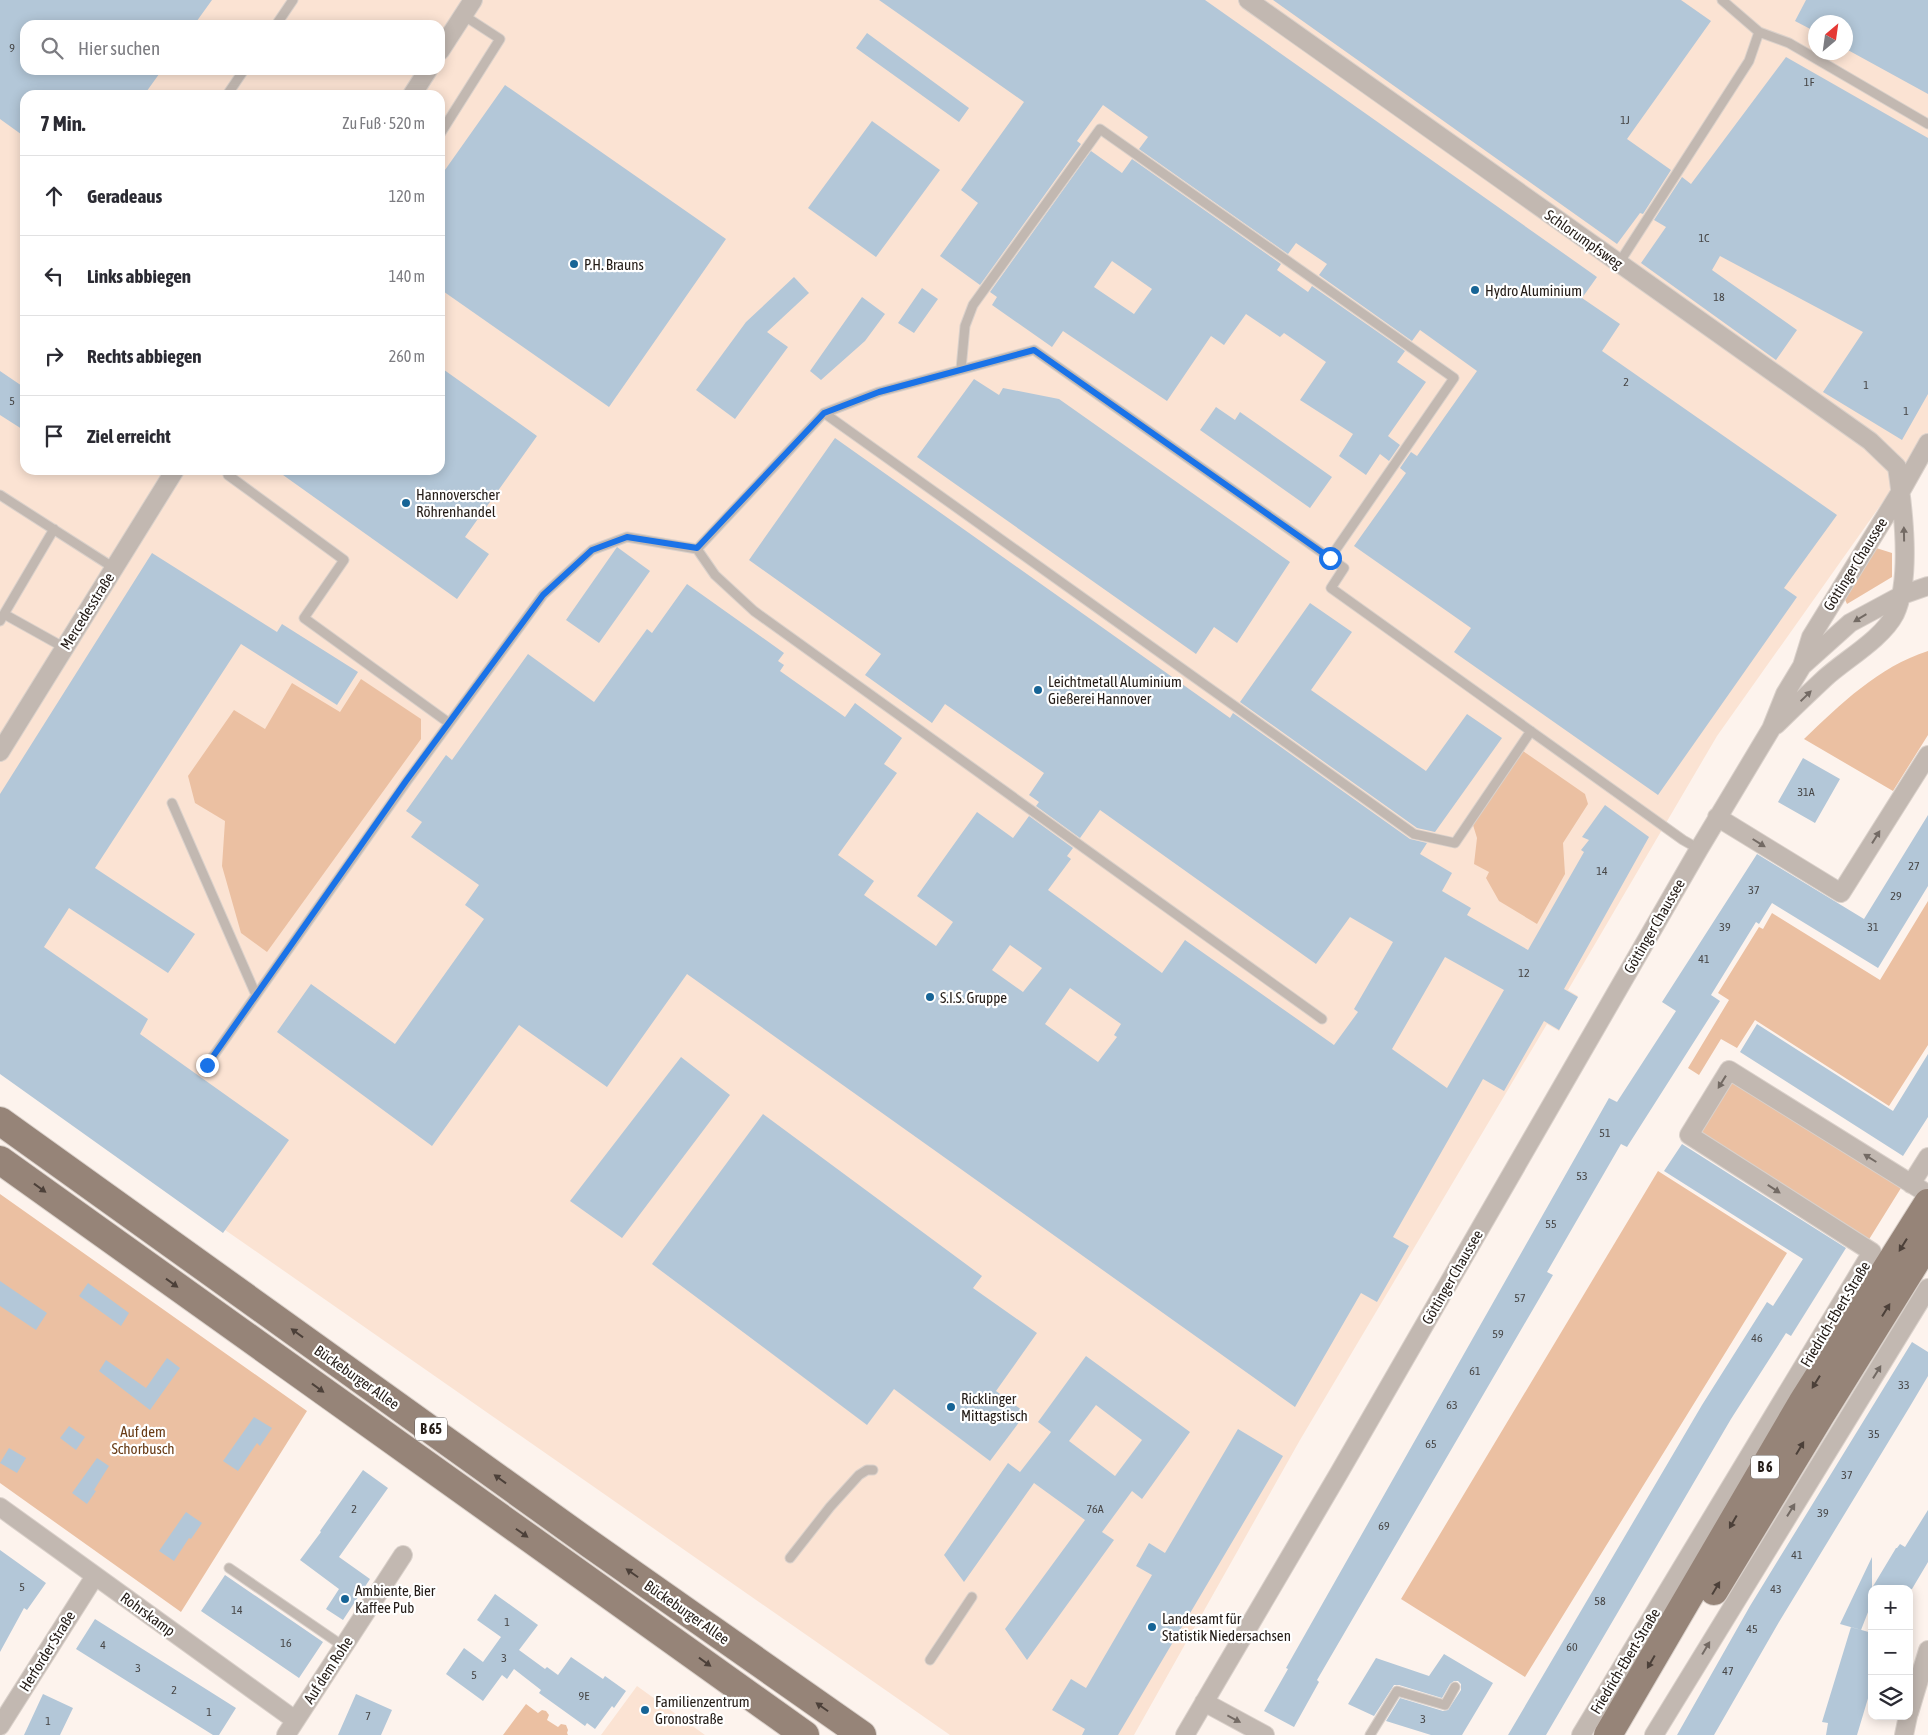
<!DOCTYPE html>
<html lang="de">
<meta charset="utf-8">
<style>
:root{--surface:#fff;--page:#f2f2f3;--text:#2b2b33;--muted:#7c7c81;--line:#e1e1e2}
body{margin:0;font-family:"Asap Condensed",sans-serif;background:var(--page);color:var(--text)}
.controls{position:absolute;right:15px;bottom:15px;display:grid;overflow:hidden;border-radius:10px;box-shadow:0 2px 12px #0003}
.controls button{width:45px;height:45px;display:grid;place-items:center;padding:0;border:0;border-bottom:1px solid var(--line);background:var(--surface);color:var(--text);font:25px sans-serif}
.compass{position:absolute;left:1808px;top:15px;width:45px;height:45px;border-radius:50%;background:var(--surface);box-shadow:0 2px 12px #0003;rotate:29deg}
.stop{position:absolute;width:15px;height:15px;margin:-11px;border:4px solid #1a73e8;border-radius:50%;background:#fff}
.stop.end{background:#1a73e8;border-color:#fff;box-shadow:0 1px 5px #0008}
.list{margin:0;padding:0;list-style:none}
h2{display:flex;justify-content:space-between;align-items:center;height:65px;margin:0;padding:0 20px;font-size:21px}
h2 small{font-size:16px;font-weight:400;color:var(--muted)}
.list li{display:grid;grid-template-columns:32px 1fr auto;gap:15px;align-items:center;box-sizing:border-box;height:80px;padding:0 20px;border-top:1px solid var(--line)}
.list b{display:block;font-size:19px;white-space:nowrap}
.list em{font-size:16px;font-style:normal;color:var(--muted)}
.icon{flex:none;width:28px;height:28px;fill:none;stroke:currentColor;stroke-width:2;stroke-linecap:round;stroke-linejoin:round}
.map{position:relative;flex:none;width:1928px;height:1735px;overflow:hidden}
.search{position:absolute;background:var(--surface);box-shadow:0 2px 12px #0003;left:20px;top:20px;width:425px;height:55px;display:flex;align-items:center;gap:12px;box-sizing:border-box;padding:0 18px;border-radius:15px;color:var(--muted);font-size:19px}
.panel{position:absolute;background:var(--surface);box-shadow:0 2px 12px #0003;left:20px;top:90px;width:425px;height:385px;border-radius:15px}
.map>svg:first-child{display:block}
</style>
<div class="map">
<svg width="1928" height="1735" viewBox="0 0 1928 1735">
<rect width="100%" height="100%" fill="#fdf3ed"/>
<!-- built -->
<path fill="#fbe3d3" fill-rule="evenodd" d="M0 0H1928V436L1887 496 1717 736 1568 990 1578 996 1559 1031 1547 1024 1300 1440 1134 1735H950L0 1073ZM1816 22H1846V52H1816ZM25 25H440V70H25ZM25 95H440V470H25Z
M637 1686 705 1735H601Z"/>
<!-- green -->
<path fill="#ebc0a2" d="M1873 547 1892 553V577L1847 604 1843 595Z
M1928 651V735L1893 791 1804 739C1841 704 1878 667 1928 651Z
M361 679 421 719V739L267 952 241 933 222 866 225 821 195 803 188 776 234 710 265 729 292 683 340 712Z
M1523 751 1585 794 1588 804 1563 843 1565 874 1537 924 1499 901 1486 878 1489 872 1474 864 1477 838 1473 825Z
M1928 901V1045L1889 1106 1755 1020 1737 1048 1721 1039 1699 1075 1688 1068 1729 1000 1718 993 1759 927 1763 929 1772 913 1880 980Z
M1731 1081 1901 1188 1868 1241 1699 1134Z
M1658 1171 1787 1253 1525 1677 1401 1599Z
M0 1194 307 1411 181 1612 0 1483Z
M526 1704 538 1713 542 1710 546 1711 549 1715 547 1720 558 1727 561 1724 566 1725 568 1730 567 1733 568 1735H503Z"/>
<!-- building -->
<path fill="#b3c7d8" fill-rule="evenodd" d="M0 0H212L194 25H25V70H162L144 95H25V137L0 119Z
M879 0H1205L1597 277 1582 298 1620 324 1602 351 1837 515 1784 588 1797 597 1658 795 1454 652 1471 628 1354 546 1406 473 1400 468 1411 452 1417 456 1477 371 1420 330 1412 341 1319 275 1327 264 1296 243 1288 254 1139 149 1148 137 1103 105 1077 141 1081 144 980 285 940 256 978 203 961 190 1024 102Z
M1273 0H1681L1711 21 1627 139 1671 170 1643 214 1640 213 1617 244Z
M1806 0H1928V94L1846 49V22H1816V32L1795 21Z
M867 33 969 108 959 122 856 48Z
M1786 57 1928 138V394L1902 440 1823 392 1863 332 1720 256 1712 270 1797 330 1776 360 1641 263 1666 227 1654 220 1682 177 1691 184Z
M505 85 726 239 609 407 440 289V177Z
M872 121 940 170 876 257 808 208Z
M1091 151 1122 173 1132 159 1281 264 1277 270 1308 292 1312 286 1405 351 1397 362 1426 382 1388 436 1400 445 1389 461 1380 454 1366 475 1339 456 1353 434 1300 400 1326 362 1284 333 1280 337 1246 314 1224 345 1211 336 1167 401 1063 331 1052 347 992 305 997 297 990 292ZM1112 261 1152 289 1134 314 1094 287Z
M794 277 809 293 767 332 788 347 735 419 696 390 746 322Z
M922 288 938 299 914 333 898 323Z
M862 297 885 314 865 341 821 380 810 371Z
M440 367 537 436 465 537 489 554 457 599 276 470H440Z
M0 371 25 388V431L0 415Z
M974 379 999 395 1003 388 1059 399 1290 562 1237 643 1214 627 1196 654 917 457Z
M1216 407 1235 420 1240 412 1332 477 1310 508 1200 430Z
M835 438 1230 718 1233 713 1410 839 1427 843 1420 854 1452 873 1442 891 1471 908 1467 915 1528 950 1584 852 1581 850 1589 840 1582 837 1605 805 1649 837 1564 989 1578 997 1559 1030 1544 1021 1504 1091 1483 1079 1393 1237 1409 1246 1377 1302 1361 1293 1295 1407 687 974 607 1087 519 1025 432 1146 277 1032 311 984 395 1044 484 919 465 905 479 885 411 837 422 822 406 811 446 755 452 760 528 654 594 702 647 629 652 633 687 584 784 653 778 661 784 665 780 671 845 717 855 703 902 738 884 764 897 773 838 855 874 881 864 895 936 946 953 922 917 896 977 812 1013 838 1029 816 1073 848 1067 856 1071 859 1048 890 1162 973 1185 940 1334 1045 1358 1012 1354 1009 1393 942 1350 917 1316 964 1100 810 1080 838 1036 806 1039 802 1029 795 1044 773 945 704 932 723 865 675 881 654 749 560ZM1010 945 1042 968 1023 992 992 970ZM1445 957 1504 990 1447 1088 1392 1049ZM1070 988 1121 1024 1114 1035 1117 1037 1098 1062 1045 1024Z
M617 547 650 571 599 643 566 620Z
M152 553 277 632 282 624 358 672 337 705 241 644 95 868 195 934 168 973 69 908 44 947 148 1019 140 1034 289 1140 223 1233 0 1074V794Z
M1310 603 1352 632 1311 690 1426 771 1467 714 1502 738 1435 832 1417 828 1240 702Z
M1803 758 1840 779 1815 823 1778 802Z
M1928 815V886L1878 968 1772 903 1759 924 1756 922 1711 995 1720 1001 1627 1147 1621 1144 1547 1272 1553 1275 1317 1680 1319 1682 1294 1727 1264 1711 1288 1669 1286 1668 1609 1098 1617 1102 1676 1011 1662 1002 1757 854 1864 919Z
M1757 1024 1893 1111 1928 1054V1117L1903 1156 1740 1052Z
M681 1057 730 1095 622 1238 570 1201Z
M763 1114 982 1276 973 1288 1037 1333 996 1391 1026 1413 990 1461 894 1389 867 1425 652 1264Z
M1682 1144 1846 1248 1791 1336 1786 1333 1731 1419 1546 1735H1508L1702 1405 1767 1302 1773 1306 1803 1259 1664 1171Z
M0 1281 47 1313 36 1330 0 1306Z
M88 1283 129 1313 121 1326 79 1296Z
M1912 1342 1928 1352V1376L1909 1408 1779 1622 1714 1735H1677L1750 1606Z
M1086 1356 1190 1432 1142 1499 1132 1491 1102 1532 1114 1540 1027 1660 1005 1629 1085 1520 1034 1483 964 1582 944 1555 1008 1463 1020 1472 1051 1432 1038 1422ZM1096 1405 1142 1440 1115 1476 1069 1441Z
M167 1358 180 1368 150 1410 99 1371 106 1360 146 1388Z
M254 1417 272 1428 260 1446 257 1443 238 1471 223 1461Z
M69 1426 85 1437 76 1450 60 1438Z
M1238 1429 1283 1456 1118 1735H1082L1085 1729 1052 1710 1071 1679 1086 1688 1152 1575 1136 1566 1149 1543 1165 1553Z
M9 1448 26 1458 17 1473 0 1463Z
M97 1458 109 1466 94 1490 96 1491 87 1504 72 1493Z
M363 1470 388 1488 339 1557 370 1579 343 1620 326 1609 339 1589 300 1560 321 1532 320 1531Z
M1928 1510V1562L1912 1589H1872V1602L1861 1630 1840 1624 1872 1557V1588L1896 1548H1897L1900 1544 1905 1547Z
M186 1512 202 1523 191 1539 189 1538 174 1561 159 1551Z
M0 1550 46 1583 27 1610 24 1608 0 1652Z
M225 1575 323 1642 299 1678 201 1611Z
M495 1594 538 1625 519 1650 545 1669 547 1667 558 1675 571 1657 603 1679 605 1676 626 1691 614 1708 612 1706 595 1729 587 1723 585 1726 539 1693 541 1690 514 1669 507 1679 502 1675 483 1701 446 1674 464 1648 483 1662 501 1637 477 1620Z
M95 1619 236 1708 219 1735H213L76 1649Z
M1851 1627 1872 1633V1685L1857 1735H1826L1828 1723 1822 1722Z
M1444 1654 1493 1683 1462 1735H1431L1386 1721 1400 1698 1443 1711 1448 1710 1461 1690V1684L1458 1681H1454L1450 1684 1442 1698 1399 1685H1394L1374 1716 1348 1704 1376 1658 1429 1676Z
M43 1694 73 1708 60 1735H24Z
M356 1694 392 1710 381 1735H338Z"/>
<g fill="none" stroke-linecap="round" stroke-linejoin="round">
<defs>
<path id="service" d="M276 25 293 0
M1759 32 1789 43 1928 124
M227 95 244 70
M440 134 500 39 463 15
M1619 263 1749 61 1759 32 1722 0
M961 369 965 326 973 305 1100 129 1454 378 1330 558
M824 413 1414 834 1455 843 1531 731
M228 475 344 560 304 618 449 723
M0 495 114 568
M697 549 715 575 754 611 1322 1019
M4 614 54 529
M0 621 4 614 65 648
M172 803 256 995
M207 1065 407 781 543 595 592 550 627 537 697 549 824 413 879 392 1034 350 1344 568 1331 588 1683 840 1699 849
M790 1558 830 1507 859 1475 867 1470H873
M229 1568 343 1646
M930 1660 972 1597
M1370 1735 1397 1691 1445 1705 1455 1687"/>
<path id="minor" d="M1248 0 1870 441 1897 467C1903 507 1912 578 1895 614 1882 639 1846 659 1825 678 1809 693 1792 709 1776 725
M440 51 473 0
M412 95 428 70
M1802 666 1811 637 1901 491 1928 443
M0 752 175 470
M1717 817 1841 893 1928 755
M1911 1184 1928 1157
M0 1507 295 1720
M1204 1702 1265 1735
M1909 1713 1928 1650
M0 1726 95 1576
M286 1735 403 1555
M1185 1735 1339 1473 1699 849 1771 729 1785 694 1802 666 1850 623 1902 595 1928 586
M1581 1735 1872 1252 1689 1135 1729 1070 1928 1194
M1654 1735 1928 1288
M1904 1735 1908 1716"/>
<path id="primary" d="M0 1121 590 1544 862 1735
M0 1160 805 1735
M1714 1591 1820 1416 1928 1242
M1608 1735 1802 1403 1928 1203"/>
</defs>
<!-- service casing -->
<use href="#service" stroke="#dad1cb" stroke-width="11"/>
<!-- minor casing -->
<use href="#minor" stroke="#dad1cb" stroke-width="20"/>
<!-- primary casing -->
<use href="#primary" stroke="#dad1cb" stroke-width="30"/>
<!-- service -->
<use href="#service" stroke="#c2b8b1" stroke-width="9"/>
<!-- minor -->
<use href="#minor" stroke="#c2b8b1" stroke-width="18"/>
<!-- primary -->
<use href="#primary" stroke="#968478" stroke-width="28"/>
</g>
<!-- one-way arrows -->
<defs><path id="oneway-solid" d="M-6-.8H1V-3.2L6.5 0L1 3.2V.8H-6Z" transform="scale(1.25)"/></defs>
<g fill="#736a64">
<use href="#oneway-solid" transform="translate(1904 534) rotate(-91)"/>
<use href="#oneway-solid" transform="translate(1860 618) rotate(149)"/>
<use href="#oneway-solid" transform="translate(1806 696) rotate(-44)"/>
<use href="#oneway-solid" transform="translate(1876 837) rotate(-58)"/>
<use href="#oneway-solid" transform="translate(1759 843) rotate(32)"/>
<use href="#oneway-solid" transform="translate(1722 1082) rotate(122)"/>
<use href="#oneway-solid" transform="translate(1870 1158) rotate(-148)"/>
<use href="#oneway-solid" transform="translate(1774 1189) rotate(33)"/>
<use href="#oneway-solid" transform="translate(1877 1372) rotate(-58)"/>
<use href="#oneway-solid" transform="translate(1791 1510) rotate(-58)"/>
<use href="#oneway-solid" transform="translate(1706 1648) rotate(-59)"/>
<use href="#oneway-solid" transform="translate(1234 1719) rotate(28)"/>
</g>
<g fill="#4c4039">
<use href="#oneway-solid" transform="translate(40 1188) rotate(36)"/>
<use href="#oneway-solid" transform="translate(1903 1245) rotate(122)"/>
<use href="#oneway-solid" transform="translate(172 1283) rotate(36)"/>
<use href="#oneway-solid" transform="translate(1886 1310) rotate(-58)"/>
<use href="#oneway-solid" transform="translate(297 1333) rotate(-144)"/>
<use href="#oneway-solid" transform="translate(1816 1382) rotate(122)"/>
<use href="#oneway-solid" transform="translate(318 1388) rotate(36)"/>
<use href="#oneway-solid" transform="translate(1800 1448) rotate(-59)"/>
<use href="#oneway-solid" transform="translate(500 1479) rotate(-144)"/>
<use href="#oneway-solid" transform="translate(1733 1522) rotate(120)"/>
<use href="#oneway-solid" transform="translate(522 1533) rotate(35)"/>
<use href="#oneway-solid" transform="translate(632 1573) rotate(-145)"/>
<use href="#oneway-solid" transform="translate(1716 1588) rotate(-59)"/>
<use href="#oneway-solid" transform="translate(705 1662) rotate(36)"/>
<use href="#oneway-solid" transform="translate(1651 1662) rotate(120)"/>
<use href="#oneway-solid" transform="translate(822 1707) rotate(-145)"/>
</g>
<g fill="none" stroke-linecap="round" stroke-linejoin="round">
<!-- route -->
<path stroke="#1a73e8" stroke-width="6" d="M207 1065 406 781 543 595 592 550 627 537 697 548 824 413 879 392 1034 350 1330 558"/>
</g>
<!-- markers -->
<g fill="#166496" stroke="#fff" stroke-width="2">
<circle cx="574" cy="264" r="5"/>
<circle cx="1475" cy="290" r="5"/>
<circle cx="406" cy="503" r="5"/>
<circle cx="1038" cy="690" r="5"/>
<circle cx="930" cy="997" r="5"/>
<circle cx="951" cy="1407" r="5"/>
<circle cx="345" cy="1599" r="5"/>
<circle cx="1152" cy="1627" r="5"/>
<circle cx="645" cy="1710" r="5"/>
</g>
<g text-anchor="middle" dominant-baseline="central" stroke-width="4.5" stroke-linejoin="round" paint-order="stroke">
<!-- number labels -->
<g font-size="12" fill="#484747">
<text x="12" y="48">9</text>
<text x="1809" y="82">1F</text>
<text x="1625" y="120">1J</text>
<text x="1704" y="238">1C</text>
<text x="1719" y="297">18</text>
<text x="1626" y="382">2</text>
<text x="1866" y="385">1</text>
<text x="12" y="401">5</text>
<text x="1906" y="411">1</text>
<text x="1806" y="792">31A</text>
<text x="1914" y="866">27</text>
<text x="1602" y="871">14</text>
<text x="1754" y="890">37</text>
<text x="1896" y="896">29</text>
<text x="1725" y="927">39</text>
<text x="1873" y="927">31</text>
<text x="1704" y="959">41</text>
<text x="1524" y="973">12</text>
<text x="1605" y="1133">51</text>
<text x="1582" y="1176">53</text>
<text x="1551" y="1224">55</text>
<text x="1520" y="1298">57</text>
<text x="1498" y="1334">59</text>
<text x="1757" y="1338">46</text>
<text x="1475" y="1371">61</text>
<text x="1904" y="1385">33</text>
<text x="1452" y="1405">63</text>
<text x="1874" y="1434">35</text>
<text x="1431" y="1444">65</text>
<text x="1847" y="1475">37</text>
<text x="354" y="1509">2</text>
<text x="1095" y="1509">76A</text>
<text x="1823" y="1513">39</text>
<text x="1384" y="1526">69</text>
<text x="1797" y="1555">41</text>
<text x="22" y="1587">5</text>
<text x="1776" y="1589">43</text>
<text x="1600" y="1601">58</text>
<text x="237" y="1610">14</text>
<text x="507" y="1622">1</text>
<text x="1752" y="1629">45</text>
<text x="286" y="1643">16</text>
<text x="103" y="1645">4</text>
<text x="1572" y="1647">60</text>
<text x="504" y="1658">3</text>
<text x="138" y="1668">3</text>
<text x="1728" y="1671">47</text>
<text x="474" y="1675">5</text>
<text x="174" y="1690">2</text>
<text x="584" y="1696">9E</text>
<text x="209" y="1712">1</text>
<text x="368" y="1716">7</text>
<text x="1423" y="1719">3</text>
<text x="48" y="1721">1</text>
</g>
<!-- shield labels -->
<g fill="#fff" stroke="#66605d" stroke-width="1">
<rect x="415" y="1417.5" width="32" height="23" rx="4"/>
<rect x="1751" y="1455.5" width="28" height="23" rx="4"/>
</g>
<g font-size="14" font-weight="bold" fill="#241c17">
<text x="431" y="1429">B 65</text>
<text x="1765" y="1467">B 6</text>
</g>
<!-- street labels -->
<g font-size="15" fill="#241c17" stroke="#fff">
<text transform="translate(1584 239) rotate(35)">Schlorumpfsweg</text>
<text transform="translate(1855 564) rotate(-58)">Göttinger Chaussee</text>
<text transform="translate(87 611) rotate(-58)">Mercedesstraße</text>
<text transform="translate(1654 926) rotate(-60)">Göttinger Chaussee</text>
<text transform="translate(1452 1277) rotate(-60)">Göttinger Chaussee</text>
<text transform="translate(1835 1314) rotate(-59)">Friedrich-Ebert-Straße</text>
<text transform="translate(357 1377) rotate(35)">Bückeburger Allee</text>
<text transform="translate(687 1612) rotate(35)">Bückeburger Allee</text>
<text transform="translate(148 1614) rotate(36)">Rohrskamp</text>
<text transform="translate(47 1651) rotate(-58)">Herforder Straße</text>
<text transform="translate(1625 1661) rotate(-59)">Friedrich-Ebert-Straße</text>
<text transform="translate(328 1670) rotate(-57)">Auf dem Rohe</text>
</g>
<!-- poi labels -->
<g font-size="15" fill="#241c17" stroke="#fff" text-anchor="start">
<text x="584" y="264">P.H. Brauns</text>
<text x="1485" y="290">Hydro Aluminium</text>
<text x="416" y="494">Hannoverscher<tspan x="416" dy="17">Röhrenhandel</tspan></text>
<text x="1048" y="681">Leichtmetall Aluminium<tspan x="1048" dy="17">Gießerei Hannover</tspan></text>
<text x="940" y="997">S.I.S. Gruppe</text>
<text x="961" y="1398">Ricklinger<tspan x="961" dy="17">Mittagstisch</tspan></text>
<text x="355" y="1590">Ambiente, Bier<tspan x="355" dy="17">Kaffee Pub</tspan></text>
<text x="1162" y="1618">Landesamt für<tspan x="1162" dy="17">Statistik Niedersachsen</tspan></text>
<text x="655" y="1701">Familienzentrum<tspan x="655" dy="17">Gronostraße</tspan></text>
</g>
<!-- park labels -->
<g font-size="15" fill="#693c16" stroke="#fff">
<text x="143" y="1431">Auf dem<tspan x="143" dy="17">Schorbusch</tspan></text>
</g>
</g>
</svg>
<div class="controls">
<button>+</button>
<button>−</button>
<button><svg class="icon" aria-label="layers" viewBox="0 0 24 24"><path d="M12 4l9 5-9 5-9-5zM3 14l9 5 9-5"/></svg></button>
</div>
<svg class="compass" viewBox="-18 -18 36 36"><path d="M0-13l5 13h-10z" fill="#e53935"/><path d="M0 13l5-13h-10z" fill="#7c7c81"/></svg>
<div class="stop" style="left:1330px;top:558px"></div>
<div class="stop end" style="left:207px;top:1065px"></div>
<div class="search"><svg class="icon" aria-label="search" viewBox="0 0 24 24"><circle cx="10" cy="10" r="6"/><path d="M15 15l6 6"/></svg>Hier suchen</div>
<section class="panel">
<h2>7 Min.<small>Zu Fuß · 520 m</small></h2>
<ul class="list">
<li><svg class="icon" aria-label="ahead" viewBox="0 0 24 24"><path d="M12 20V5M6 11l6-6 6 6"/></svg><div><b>Geradeaus</b></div><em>120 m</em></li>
<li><svg class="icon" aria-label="left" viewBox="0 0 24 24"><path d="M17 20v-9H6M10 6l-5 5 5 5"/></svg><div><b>Links abbiegen</b></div><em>140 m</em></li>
<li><svg class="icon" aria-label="right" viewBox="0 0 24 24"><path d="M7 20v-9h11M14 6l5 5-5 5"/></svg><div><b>Rechts abbiegen</b></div><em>260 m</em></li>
<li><svg class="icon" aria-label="arrive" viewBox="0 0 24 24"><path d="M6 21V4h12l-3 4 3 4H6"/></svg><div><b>Ziel erreicht</b></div></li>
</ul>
</section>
</div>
